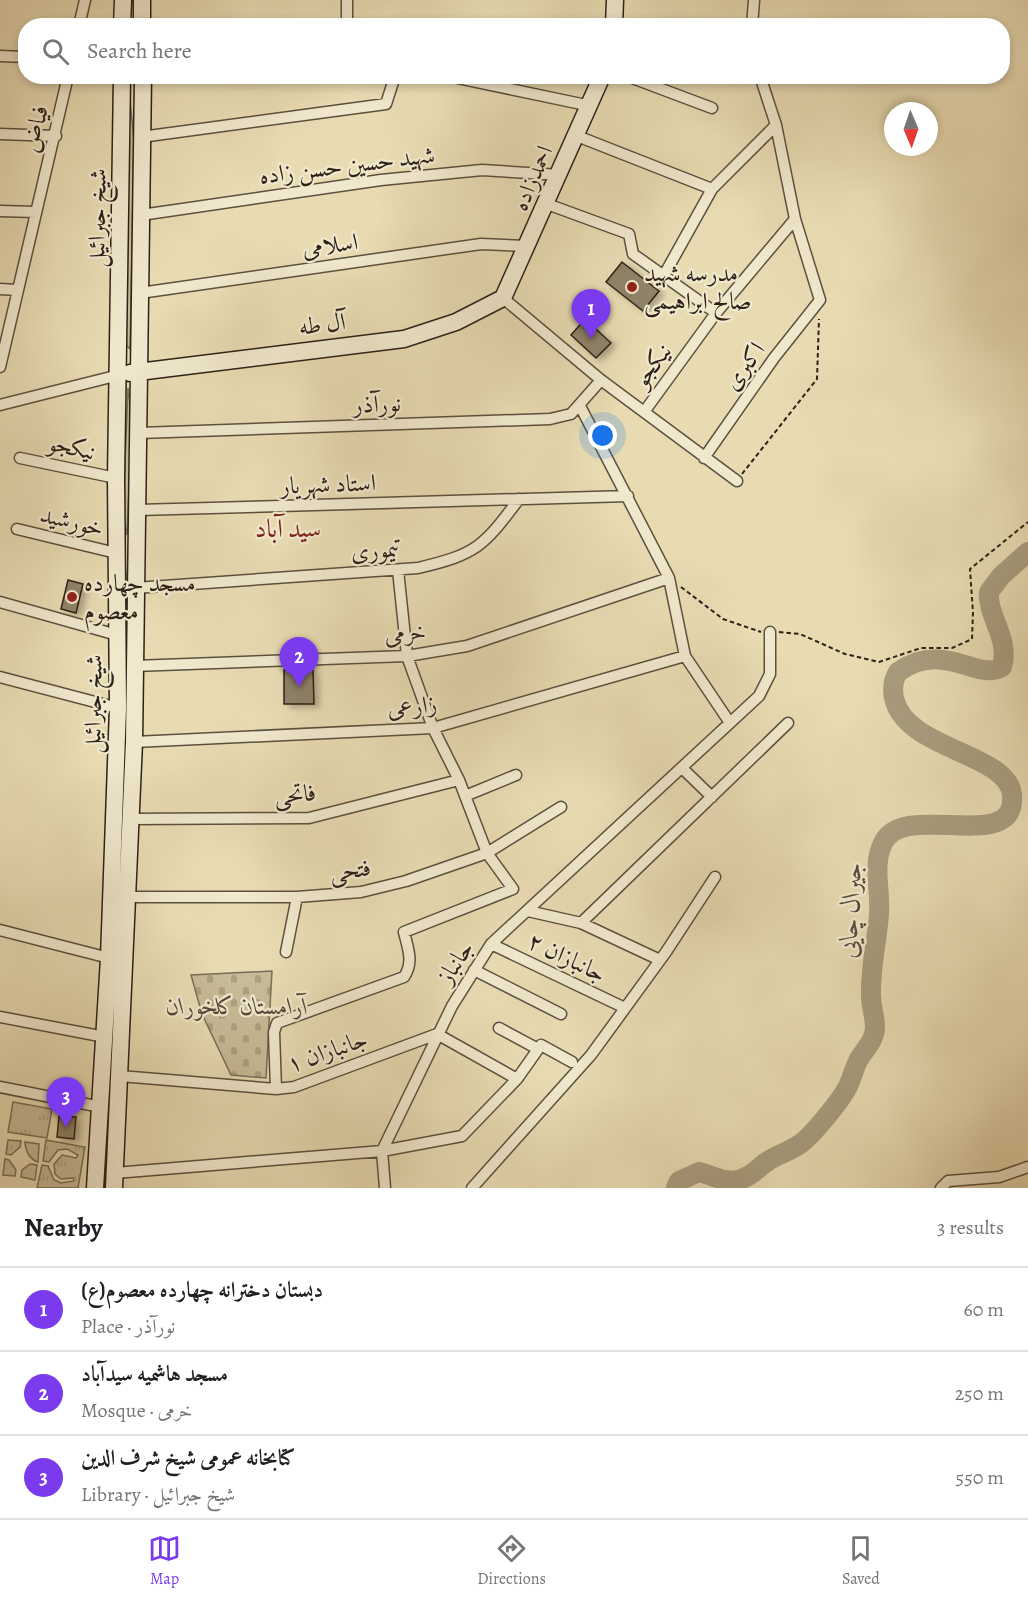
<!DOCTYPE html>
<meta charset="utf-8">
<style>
:root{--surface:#fff;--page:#f2f2f2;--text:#202124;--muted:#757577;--line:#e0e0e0;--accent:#7c3aed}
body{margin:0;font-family:Alegreya,Amiri,serif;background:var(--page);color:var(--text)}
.compass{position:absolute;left:884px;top:102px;width:54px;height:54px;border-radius:50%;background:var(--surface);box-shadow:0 3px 9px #0003;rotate:178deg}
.you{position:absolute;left:603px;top:436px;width:21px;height:21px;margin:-15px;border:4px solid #fff;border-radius:50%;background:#1a73e8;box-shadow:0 0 0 9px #1a73e833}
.badge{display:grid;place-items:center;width:39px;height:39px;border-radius:50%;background:var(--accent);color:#fff;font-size:20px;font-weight:700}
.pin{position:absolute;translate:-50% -50px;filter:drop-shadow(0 2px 3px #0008)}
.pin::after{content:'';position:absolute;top:32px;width:21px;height:18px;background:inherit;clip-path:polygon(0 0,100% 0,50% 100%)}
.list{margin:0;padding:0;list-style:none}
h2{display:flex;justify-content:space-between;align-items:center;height:78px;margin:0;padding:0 24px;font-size:26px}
h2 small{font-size:20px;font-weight:400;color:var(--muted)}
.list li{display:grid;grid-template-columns:39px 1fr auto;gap:18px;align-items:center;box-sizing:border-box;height:84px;padding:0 24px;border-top:2px solid var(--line)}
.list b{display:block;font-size:22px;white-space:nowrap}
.list p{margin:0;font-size:20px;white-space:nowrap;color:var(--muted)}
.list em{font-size:20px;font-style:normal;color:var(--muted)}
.icon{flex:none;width:33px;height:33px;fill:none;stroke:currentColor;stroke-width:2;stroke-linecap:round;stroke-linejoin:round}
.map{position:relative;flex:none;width:1028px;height:1188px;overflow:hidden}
.search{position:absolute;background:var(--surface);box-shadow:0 3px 9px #0003;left:18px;right:18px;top:18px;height:66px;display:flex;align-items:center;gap:15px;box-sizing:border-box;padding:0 21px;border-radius:24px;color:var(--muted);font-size:22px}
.sheet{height:330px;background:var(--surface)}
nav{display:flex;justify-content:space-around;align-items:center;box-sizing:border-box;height:84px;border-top:2px solid var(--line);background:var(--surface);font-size:16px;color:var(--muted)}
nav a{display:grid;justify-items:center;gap:3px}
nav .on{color:var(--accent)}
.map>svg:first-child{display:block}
</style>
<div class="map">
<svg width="1028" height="1188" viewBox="0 0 1028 1188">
<defs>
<pattern id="cemetery-stones" width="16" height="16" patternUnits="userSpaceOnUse" patternTransform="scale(1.5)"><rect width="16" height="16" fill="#c8bb98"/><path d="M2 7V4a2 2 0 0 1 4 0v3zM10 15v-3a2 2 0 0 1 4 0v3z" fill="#aca082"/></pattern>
<pattern id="park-tufts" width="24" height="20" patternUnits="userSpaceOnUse" patternTransform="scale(1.5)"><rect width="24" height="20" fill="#c8bb98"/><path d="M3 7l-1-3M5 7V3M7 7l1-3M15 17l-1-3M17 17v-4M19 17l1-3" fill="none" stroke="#aca082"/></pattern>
<filter id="shadow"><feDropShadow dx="5" dy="3" stdDeviation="3" flood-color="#0004"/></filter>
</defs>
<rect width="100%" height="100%" fill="#e8dbb2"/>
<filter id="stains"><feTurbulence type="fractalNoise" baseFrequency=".00333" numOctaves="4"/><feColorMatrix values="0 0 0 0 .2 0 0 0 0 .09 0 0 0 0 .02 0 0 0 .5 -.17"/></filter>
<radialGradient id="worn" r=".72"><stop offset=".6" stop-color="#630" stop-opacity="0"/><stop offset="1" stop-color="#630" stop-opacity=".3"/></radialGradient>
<!-- grass -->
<path fill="#c8bb98" stroke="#7a6e58" stroke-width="1.5" d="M129 88 134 142 130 349 126 345Z
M128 388 132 419 127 535 123 515Z
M122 569 129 577 123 805 120 748Z"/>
<!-- cemetery -->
<path fill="url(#cemetery-stones)" stroke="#7a6e58" stroke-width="1.5" d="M272 971 266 1078 231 1075 202 1014 191 975Z"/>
<!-- park -->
<path fill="url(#park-tufts)" stroke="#7a6e58" stroke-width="1.5" d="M13 1102 52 1109 47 1138 8 1132Z
M8 1140 21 1141 20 1147 11 1155 6 1154Z
M46 1140 85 1147 78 1188H37L42 1165 48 1166 54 1180 61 1183 74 1181 73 1178 61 1179 55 1174 54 1164 62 1155 76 1158 78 1155 67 1149 58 1150 49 1162 43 1161Z
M25 1142 39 1144 38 1162C30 1160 25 1150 25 1142Z
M5 1159 9 1160 16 1170 15 1176 3 1175Z
M30 1164 37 1165 35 1180 21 1177 22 1170Z"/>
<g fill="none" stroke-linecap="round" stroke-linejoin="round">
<!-- river -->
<path stroke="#a89c7e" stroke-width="20" d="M676 1188 679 1181 699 1172C712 1175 724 1183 738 1180 752 1177 757 1168 768 1161 778 1154 791 1151 800 1144 811 1137 841 1100 847 1088 852 1079 854 1068 859 1059 865 1049 875 1040 875 1027 875 1017 871 1006 871 996 870 968 877 942 879 914 881 891 872 865 883 843 904 799 1017 856 1012 795 1009 753 905 750 894 698 892 688 893 680 898 672 944 639 977 682 1002 667 1010 637 987 617 989 592L1001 576 1028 552"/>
</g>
<!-- building -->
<path fill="#8e8268" stroke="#2d2118" stroke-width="1.5" filter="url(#shadow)" d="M622 262 659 291 643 311 606 282Z
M585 319 611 343 596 358 571 335Z
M68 580 83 584 76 613 61 609Z
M284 670H313L314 704H284Z
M59 1116 76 1117 74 1139 57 1137Z"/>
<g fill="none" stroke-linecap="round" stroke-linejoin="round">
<defs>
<path id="street" d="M347 0V26
M79 26 85 0
M752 26 754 0
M0 56 26 57
M448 76 591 106
M627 76 712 108
M0 134 56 136
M577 136 712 189 776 125
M141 137 386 104 395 76
M547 204 629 234 633 254 716 313
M0 211 36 212
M141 215 381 180 482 170 560 175
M663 277 712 189
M0 289 18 290
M140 293 481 244 527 246
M503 298 601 380 737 481
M0 367 68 76
M0 405 119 375
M580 406 669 578 685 656 730 723
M644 412 716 313 795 219 776 125 760 76
M139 433 550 419 571 414 601 380
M20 458 116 478
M704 458 774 358 820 300 795 219
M138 510 628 496
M17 529 116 553
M135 588 418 568C477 554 483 547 519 499
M0 602 117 635
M134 666 407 656 467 646 669 578
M0 677 118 708
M134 742 433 728 685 656
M682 768 712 797
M465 796 516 775
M130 819 309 818 459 780
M127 897H297L361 892 406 881 487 853 561 807
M528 911 581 923 660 960
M581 923 788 723
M0 930 109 958
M491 944 625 1008
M286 952 297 897
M474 970 561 1014
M0 1017 105 1037
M499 1028 538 1049
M120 1076 276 1089 294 1087 437 1034 517 1079
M0 1087 101 1107
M276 1089 274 1032 277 1023 404 977C414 962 408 949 404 932L513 889 487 853 459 780 433 728 407 656 398 570
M382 1151 452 1006 491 944 759 696 770 674V632
M382 1151 385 1188
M115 1173 382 1151 462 1136 517 1079 541 1045 572 1062
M472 1188 591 1055 666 952 715 877
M941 1188 948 1181 999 1177 1028 1167"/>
<path id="secondary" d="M142 0V26
M122 26 123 0
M614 26 615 0
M130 373 404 339 456 322 503 298 602 76
M95 1188 109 958 118 708 116 478 122 76
M114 1188 134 742 143 76"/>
</defs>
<!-- street casing -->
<use href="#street" stroke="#5c503e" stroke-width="13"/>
<!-- secondary casing -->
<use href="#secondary" stroke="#2d2118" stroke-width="19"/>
<!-- path -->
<path stroke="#2d2118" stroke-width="2" stroke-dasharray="4.5 3" stroke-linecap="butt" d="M742 474 817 379 819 319
M681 587 723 619 761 632
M779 632 800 634 845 654 879 662 921 648H952L972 639 973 613 970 569 1028 522"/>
<!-- street -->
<use href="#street" stroke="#f0e8cd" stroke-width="10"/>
<!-- secondary -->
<use href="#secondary" stroke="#f0e8cd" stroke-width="16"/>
</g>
<!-- markers -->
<g fill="#8f2418" stroke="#f0e8cd" stroke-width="2">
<circle cx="632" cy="287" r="6"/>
<circle cx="72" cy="597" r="6"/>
</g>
<g text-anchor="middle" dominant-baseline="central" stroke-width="4.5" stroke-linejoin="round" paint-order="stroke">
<!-- street labels -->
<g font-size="24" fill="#2d2118" stroke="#f0e8cd">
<text transform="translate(35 129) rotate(-77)">فیاض</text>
<text transform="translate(347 165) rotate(-7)">شهید حسین حسن زاده</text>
<text transform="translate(532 178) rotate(-66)">احمدزاده</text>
<text transform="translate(97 218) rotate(-89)">شیخ جبرائیل</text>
<text transform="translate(330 245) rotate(-8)">اسلامی</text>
<text transform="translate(322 324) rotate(-7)">آل طه</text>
<text transform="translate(652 365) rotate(-54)">نیکجو</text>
<text transform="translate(744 366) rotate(-54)">اکبری</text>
<text transform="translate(377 404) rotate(-2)">نورآذر</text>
<text transform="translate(72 447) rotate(12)">نیکجو</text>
<text transform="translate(328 484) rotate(-2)">استاد شهریار</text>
<text transform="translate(72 521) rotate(14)">خورشید</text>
<text transform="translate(375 550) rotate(-4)">تیموری</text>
<text transform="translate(405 633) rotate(-6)">خرمی</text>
<text transform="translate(93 704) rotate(-89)">شیخ جبرائیل</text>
<text transform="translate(412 706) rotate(-6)">زارعی</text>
<text transform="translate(295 794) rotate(-5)">فاتحی</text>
<text transform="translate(350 870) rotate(-8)">فتحی</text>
<text transform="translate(567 957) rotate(26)">جانبازان ۲</text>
<text transform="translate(455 962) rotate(-57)">جانباز</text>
<text transform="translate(327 1051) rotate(-19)">جانبازان ۱</text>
</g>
<!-- poi labels -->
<g font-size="24" fill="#2d2118" stroke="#f0e8cd" text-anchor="start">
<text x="644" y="273">مدرسه شهید<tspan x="644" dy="28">صالح ابراهیمی</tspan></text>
<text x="84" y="583">مسجد چهارده<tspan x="84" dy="28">معصوم</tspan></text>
</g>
<!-- park labels -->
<g font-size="24" font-style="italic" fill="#544838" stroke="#f0e8cd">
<text x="237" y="1006">آرامستان کلخوران</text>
</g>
<!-- neighbourhood labels -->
<g font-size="26" fill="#7a1f14" stroke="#f0e8cd">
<text x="288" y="528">سید آباد</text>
</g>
<!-- water labels -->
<g font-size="26" font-style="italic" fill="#584c3c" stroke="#f0e8cd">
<text transform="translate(850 910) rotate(-87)">جیرال چایی</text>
</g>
</g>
<rect width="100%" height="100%" filter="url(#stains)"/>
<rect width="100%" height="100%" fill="url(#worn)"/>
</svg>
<svg class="compass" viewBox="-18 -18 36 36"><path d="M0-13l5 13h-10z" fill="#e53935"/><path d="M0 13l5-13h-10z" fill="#757577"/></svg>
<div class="you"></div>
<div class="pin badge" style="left:591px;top:339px">1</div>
<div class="pin badge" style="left:299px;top:687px">2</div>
<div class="pin badge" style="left:66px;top:1127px">3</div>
<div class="search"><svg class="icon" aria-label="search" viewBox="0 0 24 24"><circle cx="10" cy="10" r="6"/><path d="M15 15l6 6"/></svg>Search here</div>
</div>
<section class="sheet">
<h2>Nearby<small>3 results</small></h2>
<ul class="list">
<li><span class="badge">1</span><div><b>دبستان دخترانه چهارده معصوم(ع)</b><p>Place · نورآذر</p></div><em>60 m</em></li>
<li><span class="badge">2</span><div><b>مسجد هاشمیه سیدآباد</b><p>Mosque · خرمی</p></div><em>250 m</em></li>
<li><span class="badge">3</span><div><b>کتابخانه عمومی شیخ شرف الدین</b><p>Library · شیخ جبرائیل</p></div><em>550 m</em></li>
</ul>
</section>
<nav>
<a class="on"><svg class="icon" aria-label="map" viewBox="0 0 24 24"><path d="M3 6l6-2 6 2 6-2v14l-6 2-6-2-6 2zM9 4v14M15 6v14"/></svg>Map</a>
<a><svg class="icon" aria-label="directions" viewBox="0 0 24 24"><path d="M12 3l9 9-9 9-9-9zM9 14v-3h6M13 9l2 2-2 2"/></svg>Directions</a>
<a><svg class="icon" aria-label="saved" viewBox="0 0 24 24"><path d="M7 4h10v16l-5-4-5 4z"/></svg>Saved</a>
</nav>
